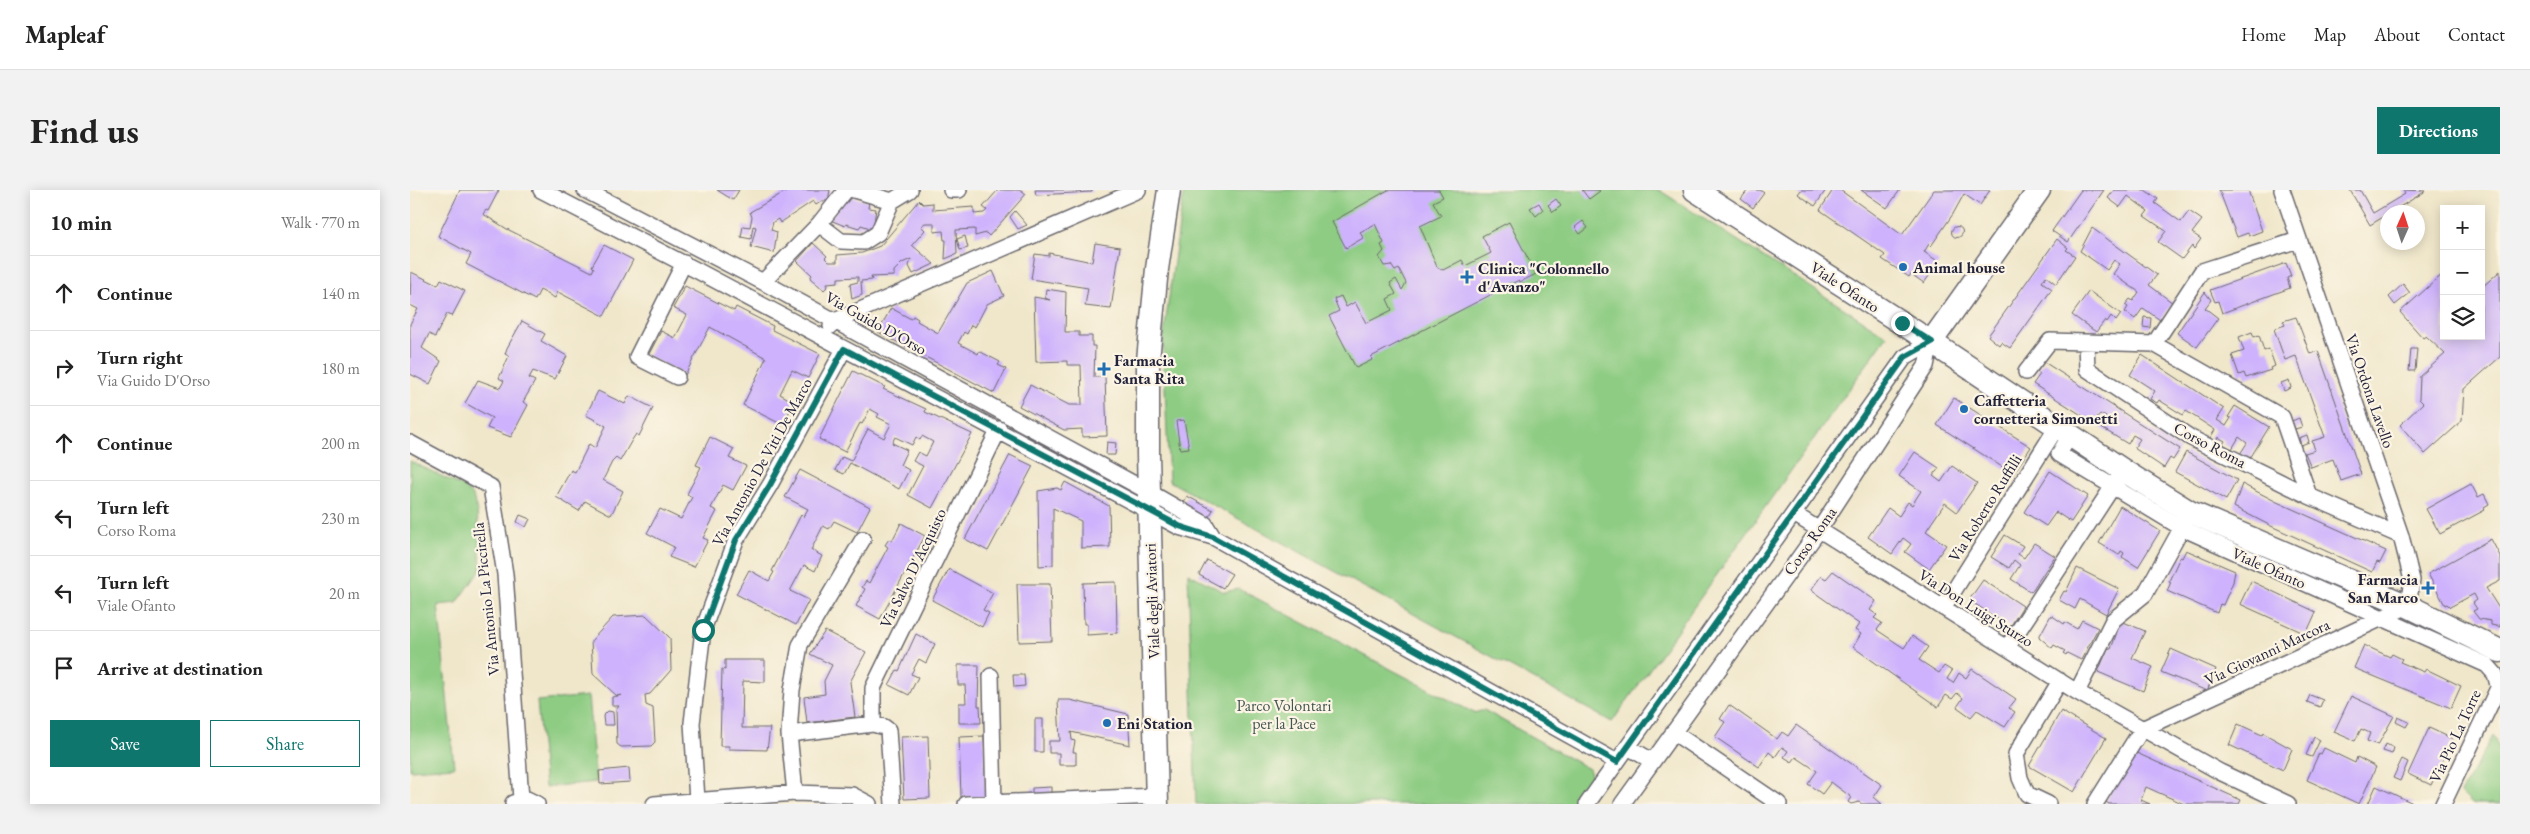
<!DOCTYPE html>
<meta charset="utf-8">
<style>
:root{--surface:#fff;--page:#f2f2f2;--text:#222;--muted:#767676;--line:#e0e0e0;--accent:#0f766e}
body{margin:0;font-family:"EB Garamond",serif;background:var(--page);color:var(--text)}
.controls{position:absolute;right:15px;top:15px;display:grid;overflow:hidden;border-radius:0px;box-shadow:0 2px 12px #0003}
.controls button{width:45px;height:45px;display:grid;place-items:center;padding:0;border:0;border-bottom:1px solid var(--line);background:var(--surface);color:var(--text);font:25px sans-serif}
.compass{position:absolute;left:1970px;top:15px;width:45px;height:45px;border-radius:50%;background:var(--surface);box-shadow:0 2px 12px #0003;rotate:3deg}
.stop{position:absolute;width:15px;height:15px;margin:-11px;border:4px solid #0f766e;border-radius:50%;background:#fff}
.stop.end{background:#0f766e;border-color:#fff;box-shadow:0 1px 5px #0008}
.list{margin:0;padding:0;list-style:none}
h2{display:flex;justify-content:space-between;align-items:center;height:65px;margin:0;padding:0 20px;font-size:21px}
h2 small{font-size:16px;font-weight:400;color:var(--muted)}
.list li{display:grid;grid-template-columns:32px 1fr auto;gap:15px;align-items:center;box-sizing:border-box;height:75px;padding:0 20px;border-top:1px solid var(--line)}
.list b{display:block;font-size:19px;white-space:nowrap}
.list p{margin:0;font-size:16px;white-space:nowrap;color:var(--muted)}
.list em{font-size:16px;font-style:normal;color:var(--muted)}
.actions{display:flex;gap:10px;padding:15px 20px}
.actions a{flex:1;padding:11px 0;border:1px solid var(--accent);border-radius:0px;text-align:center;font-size:18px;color:var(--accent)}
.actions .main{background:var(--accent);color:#fff}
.icon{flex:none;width:28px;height:28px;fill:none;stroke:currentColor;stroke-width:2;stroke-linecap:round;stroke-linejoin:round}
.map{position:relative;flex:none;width:2090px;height:614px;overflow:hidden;border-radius:0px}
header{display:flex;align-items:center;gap:30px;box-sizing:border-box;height:70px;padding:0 25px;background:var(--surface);border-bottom:1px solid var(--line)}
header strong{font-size:24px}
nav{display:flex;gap:28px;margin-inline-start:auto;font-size:18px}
.intro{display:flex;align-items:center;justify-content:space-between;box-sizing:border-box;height:120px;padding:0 30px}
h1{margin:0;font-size:35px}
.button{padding:12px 22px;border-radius:0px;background:var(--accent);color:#fff;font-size:18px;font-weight:700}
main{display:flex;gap:30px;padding:0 30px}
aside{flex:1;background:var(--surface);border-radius:0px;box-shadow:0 2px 12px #0003}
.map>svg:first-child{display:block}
</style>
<header>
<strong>Mapleaf</strong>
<nav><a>Home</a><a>Map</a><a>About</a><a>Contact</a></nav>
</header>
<div class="intro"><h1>Find us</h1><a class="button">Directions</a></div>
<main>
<aside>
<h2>10 min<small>Walk · 770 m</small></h2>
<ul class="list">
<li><svg class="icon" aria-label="ahead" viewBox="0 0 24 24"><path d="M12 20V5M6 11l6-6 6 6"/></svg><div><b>Continue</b></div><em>140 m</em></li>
<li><svg class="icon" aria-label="right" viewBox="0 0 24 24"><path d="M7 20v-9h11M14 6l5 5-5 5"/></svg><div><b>Turn right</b><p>Via Guido D'Orso</p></div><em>180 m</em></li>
<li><svg class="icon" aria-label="ahead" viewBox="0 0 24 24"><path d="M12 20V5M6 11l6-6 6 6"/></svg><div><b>Continue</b></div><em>200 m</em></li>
<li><svg class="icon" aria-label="left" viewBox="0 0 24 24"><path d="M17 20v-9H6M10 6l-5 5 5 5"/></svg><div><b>Turn left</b><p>Corso Roma</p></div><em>230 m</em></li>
<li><svg class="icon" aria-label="left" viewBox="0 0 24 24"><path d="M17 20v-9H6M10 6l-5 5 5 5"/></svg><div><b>Turn left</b><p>Viale Ofanto</p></div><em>20 m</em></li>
<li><svg class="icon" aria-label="arrive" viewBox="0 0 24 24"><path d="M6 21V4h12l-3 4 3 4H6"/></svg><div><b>Arrive at destination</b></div></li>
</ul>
<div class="actions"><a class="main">Save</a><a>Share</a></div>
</aside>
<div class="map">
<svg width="2090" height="614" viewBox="0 0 2090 614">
<rect width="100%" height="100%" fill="#fcf5e5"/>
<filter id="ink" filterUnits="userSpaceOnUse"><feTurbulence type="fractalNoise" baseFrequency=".02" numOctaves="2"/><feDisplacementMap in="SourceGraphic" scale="10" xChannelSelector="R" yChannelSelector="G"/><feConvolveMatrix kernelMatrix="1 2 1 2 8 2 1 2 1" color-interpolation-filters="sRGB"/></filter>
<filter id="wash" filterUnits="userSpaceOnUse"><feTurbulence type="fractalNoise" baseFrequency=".0096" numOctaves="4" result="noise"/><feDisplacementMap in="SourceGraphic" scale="20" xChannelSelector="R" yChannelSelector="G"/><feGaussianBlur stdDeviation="1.12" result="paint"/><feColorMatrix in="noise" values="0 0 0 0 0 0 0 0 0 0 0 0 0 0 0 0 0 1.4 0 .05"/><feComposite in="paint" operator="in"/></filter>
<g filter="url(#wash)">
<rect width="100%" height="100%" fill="#f0e7cb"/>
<!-- green -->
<path fill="#8ecc83" stroke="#58775f" d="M774 0H1249L1477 146 1202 532 759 291 753 150Z
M0 271 54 297 63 306 67 321 71 379 47 413 28 415 44 577 0 580Z
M778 383 814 402 829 399 1064 523 1074 520 1179 579 1182 587 1163 614H786Z
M178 506 186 592 135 597 127 511Z
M2083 546 2090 560V614H2062L2051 603Z"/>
<g id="blocks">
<!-- building -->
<path fill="#ceb2fd" d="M50 0H89L78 21 76 20 73 24 97 39 182 82 184 78 182 76 194 55 223 70 194 126 148 102 145 108 130 100 125 110 56 74 61 64 28 46Z
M307 0H329L323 10Z
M378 0H420L418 11H412L406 15 403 11 370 33 368 29 363 32 361 40 367 42 364 63 341 57 346 37 343 36 341 49 331 47 333 36 340 37 342 27 340 22Z
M588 0H611L616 4 579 46 576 43 565 46V39L546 40 547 64 535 69 536 50H534L533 41 524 42V33H515L511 36 515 40 502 55 524 74 503 84 499 76 501 69 492 73 484 81V86L461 87 462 90 451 91 452 105 442 109 440 94 448 92V87L428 88V92L417 93 418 96 414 100 400 88 402 85 387 71 403 53 417 66 415 68 419 72H427V65L452 63 470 56 509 10 513 14 523 13V20L564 17V24L574 23 577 20 573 17Z
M625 0H682V2L626 5Z
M978 0H1029L1033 7 1023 12 1031 26 1010 36 1027 77 1033 80 1052 70 1055 76 1081 63 1072 46 1099 32 1126 84 1110 92 1109 90 961 167 962 170 946 178 919 126 929 121 924 109 931 106 936 117 945 112 956 133 982 120 977 109 986 104 980 93 986 89 992 100 996 93 989 79 985 81 981 75 974 76 969 67 974 61 971 55 974 53 965 34 950 42 953 48 936 58 922 32Z
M1172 0H1189L1190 1 1179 9Z
M1338 0H1350L1354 3 1343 18 1331 9Z
M1391 0H1416L1405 16 1388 4Z
M1423 0H1430L1492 45 1524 0H1580L1570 15 1554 4 1543 24 1521 56 1519 54 1514 62 1529 72 1514 93 1501 84 1499 87 1472 69 1475 65 1410 20Z
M1451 0H1490L1477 18Z
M1671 0H1694L1658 52 1642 41Z
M1704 0H1735L1748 9 1745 13 1771 32 1779 21 1792 30 1782 43 1791 49 1784 59 1782 56 1772 69 1748 52 1756 41 1734 26 1738 21 1718 6 1710 17 1698 8Z
M1809 0H1838L1852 41 1839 46 1838 43 1827 47Z
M1940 0H1950L1963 23 1995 4 1993 0 2016 1 1960 35Z
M437 5 459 12 458 18 466 19 463 39 451 35 449 38 436 34 435 36 420 30Z
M1146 9 1151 16 1143 22 1138 15Z
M1129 13 1133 20 1126 26 1120 18Z
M605 21 617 35 608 39 600 27Z
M1173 31 1178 38 1170 44 1165 37Z
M1541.5 42a5.5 5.5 0 1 1 11 0a5.5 5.5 0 1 1-11 0Z
M1682 38 1747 85 1739 95 1763 113 1750 130 1733 118 1725 129 1715 122 1718 117 1715 115 1720 109 1723 111 1729 102 1703 84 1710 74 1704 70 1697 80 1670 61Z
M555 46 558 58 550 60 547 49Z
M1647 49 1658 58 1656 60 1665 66 1646 94 1636 86 1632 92 1642 99 1600 158 1591 152 1589 155 1578 146Z
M685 53 710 57 701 119 675 116 678 98 621 89 625 64 639 66V63L682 72Z
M1876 73 1881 86 1877 88 1880 98 1812 123 1808 111 1805 112 1800 100Z
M583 81 594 106 577 114 565 137 561 135 557 144 554 142 548 153 568 164 569 161 590 172 588 175 596 179 584 203 468 142 481 118 501 129 503 126 508 129 507 131 528 143 557 93Z
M2090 81V167L2054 199 2052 231 2015 264 1990 235 2013 213 2009 209 2010 186 2035 164 2016 146 2013 148 1990 122 2034 83V146H2071V98Z
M1 82 28 95 31 89 55 101 42 126 37 124 25 147 19 144 12 158 31 171 20 194 0 184V134L8 119 0 115Z
M1993 94 2000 103 1985 115 1979 107Z
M275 96 324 121 326 117 363 136 362 140 410 164 398 188 382 180 370 204 384 212 373 235 333 215 356 168 300 137 275 185 238 166 251 141 265 148 277 125 263 118Z
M636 99 656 102 655 142H669V146H682V156H685L684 187 695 186 697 246 672 247V239L654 240 609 216 620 195 659 215H672L671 175H657V171L626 172 624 107 640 110 635 108Z
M1679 101 1711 124 1706 131 1701 126 1697 132 1695 130 1686 142 1662 125Z
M1795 102 1801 110 1795 118 1808 128 1787 157 1767 143Z
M1734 127 1741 128 1740 138 1733 137Z
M1886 127 1900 164 1908 161 1951 284 1931 291 1923 269 1901 277 1895 263 1905 260 1902 251 1915 247 1886 166 1875 170 1864 139 1875 135 1873 131Z
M112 131 135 144 131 151 157 166 145 189 123 181 119 188 125 191 113 212 118 215 101 247 77 238 82 228 55 213 68 190 90 198 94 191 89 188 99 166 95 164 97 158Z
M1842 142 1844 147 1849 145 1854 161 1859 159 1865 176 1860 178 1861 180 1836 188 1834 183 1829 185 1822 165 1834 161 1829 147Z
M2001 159H2007L2005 181H1999Z
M1732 165 1814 219 1807 230 1816 236 1821 228 1818 227 1825 216 1859 237 1839 270 1830 264 1837 253 1829 247 1822 259 1813 254 1815 251 1808 247 1806 251 1800 248 1805 240 1776 221 1773 225 1749 210 1747 213 1740 209 1745 201 1720 185Z
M1634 172 1770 259 1763 270 1760 268 1754 278 1724 258 1730 249 1723 245 1718 254 1690 237 1696 227 1690 224 1684 233 1623 194 1630 184 1627 182Z
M443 181 475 197 473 199 516 219 515 222 562 244 522 318 498 305 513 276 503 271 508 262 516 266 523 252 512 246 510 250 506 247 502 255 485 247 482 253 497 260 490 275 499 280 489 299 440 273 434 284 425 280 432 267 441 271 458 239 474 248 481 234 467 227 469 224 460 219 452 234 450 233 435 262 409 249Z
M1879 190 1881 198 1874 201 1871 193Z
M188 201 215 214 219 206 243 218 229 246 226 244 222 250 210 271 206 268 202 272 193 290 213 301 201 325 175 311 169 321 146 307 161 280 165 282 179 254 185 258 196 236 176 225Z
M1544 208 1621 257 1603 284 1527 235Z
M1889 228 1892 237 1885 239 1882 231Z
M774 230 779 258 770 259 766 231Z
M1897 245 1899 252 1891 255 1889 248Z
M300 247 324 259 319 268 336 276 323 300 313 295 301 318 307 321 293 348 298 350 284 377 259 367 264 357 237 343 250 319 271 329 282 307 277 304 291 277 286 275Z
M697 252 706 253 705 265H696Z
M1505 262 1529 278 1523 286 1531 292 1542 276 1567 293 1547 322 1535 313 1516 341 1536 355 1519 379 1495 362 1501 354 1493 348 1482 364 1458 347 1478 318 1489 326 1498 312 1502 315 1511 301 1489 286Z
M1776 262 1827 290 1816 310 1765 282Z
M600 265 623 276 578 361 555 349Z
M390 280 460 317 447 342 424 331 419 339 413 336 401 360 412 366 405 381 394 375 380 401 399 410 386 435 326 404 339 380 359 391 364 382 362 381 391 325 393 327 398 319 375 307Z
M1640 281 1678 306 1661 332 1646 322 1636 336 1614 322Z
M655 292 699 316 700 357 671 358V331L643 318V375L629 376 628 301 647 298 651 300Z
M1832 294 1867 312 1976 361 1970 373 1967 372 1962 382 1861 336 1824 317Z
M2061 294 2068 307 2074 304 2079 314 2074 317 2075 320 2030 344 2016 319Z
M777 306 803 320 797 330 772 316Z
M1710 316 1750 341 1728 377 1712 367 1714 363 1711 361 1709 365 1689 353Z
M110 325 120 329 116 337 107 332Z
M491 333 515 346 470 429 446 416 455 399 452 397 456 391 459 393 478 357 475 355 479 349 482 351Z
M1595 345 1613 356 1608 364 1614 368 1624 353 1645 366 1621 402 1601 389 1610 375 1604 370 1599 378 1581 367Z
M2081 349 2090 366V391L2076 398 2090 420V437L2081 435V431L2069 429 2063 421 2067 419 2063 413 2067 410 2064 404 2040 417 2037 414 2035 415 2018 384Z
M1776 360 1825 381 1823 392 1813 415 1810 414 1807 423 1757 401 1761 392 1759 391 1770 367 1772 368Z
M797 370 822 384 813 398 789 385Z
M1667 378 1709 399 1696 424 1670 409 1665 419 1649 410 1654 401 1656 402Z
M539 379 583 403 573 420 579 423 572 437 522 410Z
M1423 381 1466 411 1460 420 1467 425 1464 428 1472 433 1467 440 1494 458 1502 446 1518 457 1509 470 1529 483 1534 476 1542 481 1537 489 1543 493 1549 483 1556 488 1562 479 1606 509 1599 518 1605 522 1595 537 1567 520 1561 527 1547 517 1553 508 1547 503 1542 509 1536 505 1528 517 1443 457 1451 444 1445 440 1449 434 1401 400 1411 386 1416 389Z
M1573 390 1613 416 1600 437 1559 410Z
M1841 391 1906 422 1896 444 1830 414Z
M706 392 707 443 677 445V434H674L673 393Z
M607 394H640L642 451 609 452Z
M236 425 260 448 261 480 240 504 235 505 236 515 243 518 245 552 241 556 211 557 207 554 206 520 209 516H202V507L212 505 207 506 183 484 181 451 203 427Z
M1641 425 1654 434 1655 432 1667 439 1672 430 1688 438 1671 470 1657 463 1656 465 1653 463 1655 461 1644 455 1642 458 1629 447Z
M1711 431 1735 441 1722 468 1743 477 1733 501 1688 482 1698 458 1701 459Z
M415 441 456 462 440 492 445 527 397 533 394 507 415 504 414 491 422 475 400 464Z
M506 444 525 454 516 473 509 469 501 484 508 487 499 505 479 495 487 480 489 481Z
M1954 455 1980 467 1982 464 1992 469 1990 472 2014 482 2016 479 2051 496 2041 518 1944 478Z
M1761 459 1806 479 1797 501 1751 482Z
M315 470H355V492L333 491 332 538H360L357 560 319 559V556H310L312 479 315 480Z
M548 475H569L568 516H570L571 533H549V513H556L555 495H548Z
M603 485H614L615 496 604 497Z
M1900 505 1913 510 1910 517 1897 512Z
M1941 506 1984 526 1968 555 1957 551 1960 543 1951 539 1945 551 1924 542Z
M648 510H660L718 524 720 555 661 542 662 550 665 551 663 562H666V575H649V563H639V551H650Z
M1319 515 1367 549 1372 542 1378 546 1386 535 1472 595 1464 607 1472 614H1452L1449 612 1441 614 1438 612 1441 607 1421 592 1412 604 1398 594 1407 581 1386 567 1382 572 1374 567 1378 561 1372 557 1365 567 1359 562 1349 577 1305 547 1315 532 1310 529Z
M198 521 203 522 204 535H194L193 526Z
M1651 521 1696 548 1664 602 1619 576Z
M1988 527 1999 532 1996 537 1986 532Z
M625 529H633V562H625Z
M1828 534 1852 545 1853 543 1882 559 1873 580 1819 555Z
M2019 538 2043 549 2021 595 1998 584Z
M518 546 520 608 494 609 491 547Z
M574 546 576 607H551L549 547Z
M1904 547 1910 550 1902 567 1896 565Z
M1976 554 1984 558 1982 564 1973 561Z
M1914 558 1945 573 1947 567 1966 577 1949 614 1897 590 1909 563 1911 564Z
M1720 560 1831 610 1829 614H1774L1736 597 1731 610 1740 614H1699L1696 612Z
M1992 569 1998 572 1990 591 1983 588Z
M219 578 220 592 190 594 189 581Z
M1966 596 2005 614H1958Z
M641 597V603L622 604V598Z"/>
</g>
</g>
<g filter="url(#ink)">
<use href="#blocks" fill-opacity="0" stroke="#6a676d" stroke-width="1"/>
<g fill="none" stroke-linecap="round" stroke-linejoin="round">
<defs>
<path id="street" d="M131 0 288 81 769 337 803 347
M175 0 353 92 739 302 795 334 803 347 1207 572
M436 0 409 34 431 51 454 52 468 43 482 11 500 0
M444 0 482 11
M541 0H549
M353 92 409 34
M421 136 425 131 728 0
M1676 153 1677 179 1781 248 1899 306 1991 346
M1744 154 1792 81 1888 50
M1616 182 1640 151 1744 154 1872 227 1899 306
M267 187 227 167 274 73
M1660 245 1649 264 1772 338 2077 475 2085 484 2088 495
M0 253 81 297 95 384 111 609
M1384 324 1667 502 1810 582 1878 614
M1533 418 1647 237
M1597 458 1707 290
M581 486 584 614
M1667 502 1703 430 1735 404 1776 330
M463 534V498L589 239
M1263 542 1369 614
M379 544 382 500 390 455 453 349
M1218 557 1242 571
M385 603 379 544 463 534 474 537 478 540 483 614
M287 610 282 533 293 440 326 350 360 295 434 159
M103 613 117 609 127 614
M244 614 385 603 442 605 459 614
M556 614 747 606
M1177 614 1495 167 1521 152
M1212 614 1409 340 1516 176 1521 152
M1638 614 1617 604 1610 588 1606 564 1650 491
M1685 614 1732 539 1998 416 2002 390 1991 346 1872 0
M2033 614 2090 494"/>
<path id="secondary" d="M1285 0 1521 152 1714 281 1780 322 1998 416 2090 461
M1521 152 1629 0
M747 614 738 264V170L747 79 759 0"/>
</defs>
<!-- street casing -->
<use href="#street" stroke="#6a676d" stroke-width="18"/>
<!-- secondary casing -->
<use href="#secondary" stroke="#6a676d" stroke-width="25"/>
<!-- street -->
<use href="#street" stroke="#fff" stroke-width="15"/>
<!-- secondary -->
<use href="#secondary" stroke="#fff" stroke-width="22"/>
</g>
</g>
<g fill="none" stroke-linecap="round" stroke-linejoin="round" filter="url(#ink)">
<!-- route -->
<path stroke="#0f766e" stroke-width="6" d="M293 440 326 350 360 295 434 159 769 336 803 347 1207 572 1495 167 1522 152 1492 133"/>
</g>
<!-- markers -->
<g fill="#1f6fb2" stroke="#fcf5e5" stroke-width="2">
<circle cx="1493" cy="77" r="5"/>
<path d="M1054.5 79.5h5v5h5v5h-5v5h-5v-5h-5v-5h5z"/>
<path d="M691.5 171.5h5v5h5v5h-5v5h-5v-5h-5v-5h5z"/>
<circle cx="1554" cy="219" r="5"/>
<path d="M2015.5 390.5h5v5h5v5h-5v5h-5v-5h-5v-5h5z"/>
<circle cx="697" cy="533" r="5"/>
</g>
<g text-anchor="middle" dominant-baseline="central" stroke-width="4.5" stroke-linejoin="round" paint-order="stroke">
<!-- poi labels -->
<g font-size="16" font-weight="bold" fill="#22223b" stroke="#fcf5e5" text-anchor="start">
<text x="1503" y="77">Animal house</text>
<text x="1068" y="78">Clinica "Colonnello<tspan x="1068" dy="18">d'Avanzo"</tspan></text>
<text x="704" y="170">Farmacia<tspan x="704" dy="18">Santa Rita</tspan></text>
<text x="1564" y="210">Caffetteria<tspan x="1564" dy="18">cornetteria Simonetti</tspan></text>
<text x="2008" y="389" text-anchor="end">Farmacia<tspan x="2008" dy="18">San Marco</tspan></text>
<text x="707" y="533">Eni Station</text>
</g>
<!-- street labels -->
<g font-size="16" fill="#22223b" stroke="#fcf5e5">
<text transform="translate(1435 97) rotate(33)">Viale Ofanto</text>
<text transform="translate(466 133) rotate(29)">Via Guido D'Orso</text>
<text transform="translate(1960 201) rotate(71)">Via Ordona Lavello</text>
<text transform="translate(1800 255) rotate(28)">Corso Roma</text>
<text transform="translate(352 272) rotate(-61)">Via Antonio De Viti De Marco</text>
<text transform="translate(1575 318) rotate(-58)">Via Roberto Ruffilli</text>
<text transform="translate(1400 351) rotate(-55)">Corso Roma</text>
<text transform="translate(503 378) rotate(-64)">Via Salvo D'Acquisto</text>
<text transform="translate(1859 378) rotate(24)">Viale Ofanto</text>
<text transform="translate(76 409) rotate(-96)">Via Antonio La Piccirella</text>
<text transform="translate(742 411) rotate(-92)">Viale degli Aviatori</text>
<text transform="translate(1566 418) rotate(32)">Via Don Luigi Sturzo</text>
<text transform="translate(1857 462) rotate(-25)">Via Giovanni Marcora</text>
<text transform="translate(2045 546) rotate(-65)">Via Pio La Torre</text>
</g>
<!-- park labels -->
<g font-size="16" fill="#425551" stroke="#fcf5e5">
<text x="874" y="515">Parco Volontari<tspan x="874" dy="18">per la Pace</tspan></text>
</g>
</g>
</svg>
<div class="controls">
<button>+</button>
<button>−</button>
<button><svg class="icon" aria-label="layers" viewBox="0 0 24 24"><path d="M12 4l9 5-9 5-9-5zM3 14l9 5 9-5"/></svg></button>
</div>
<svg class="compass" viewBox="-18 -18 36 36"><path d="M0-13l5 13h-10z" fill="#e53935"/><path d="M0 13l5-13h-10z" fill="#767676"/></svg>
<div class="stop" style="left:293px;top:440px"></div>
<div class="stop end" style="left:1492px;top:133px"></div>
</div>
</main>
